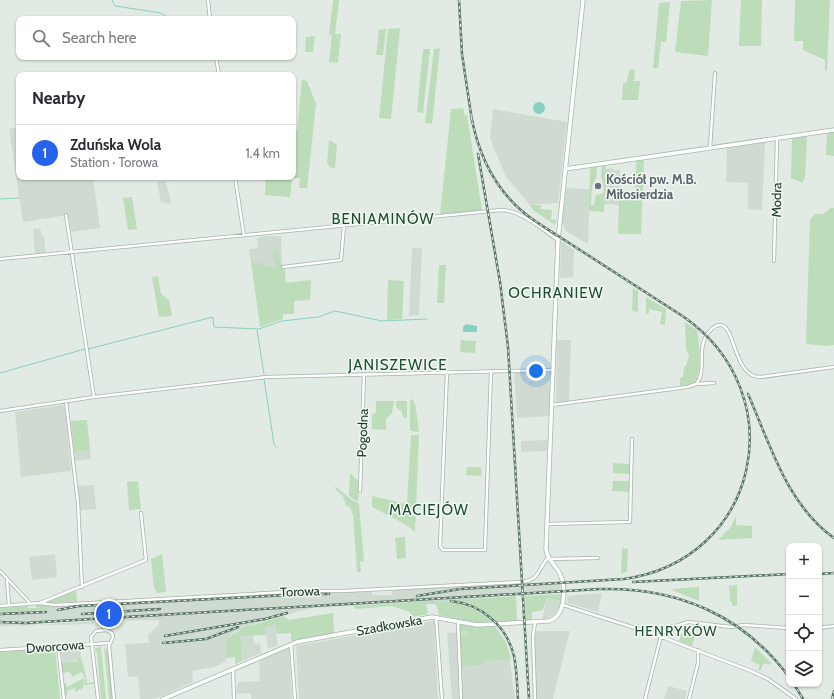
<!DOCTYPE html>
<meta charset="utf-8">
<style>
:root{--surface:#fff;--page:#f7f7f7;--text:#2b2b33;--muted:#7c7c81;--line:#e1e1e2;--accent:#2563eb}
body{margin:0;font-family:Cabin,sans-serif;background:var(--page);color:var(--text)}
.controls{position:absolute;right:12px;bottom:12px;display:grid;overflow:hidden;border-radius:8px;box-shadow:0 1px 3px #0004}
.controls button{width:36px;height:36px;display:grid;place-items:center;padding:0;border:0;border-bottom:1px solid var(--line);background:var(--surface);color:var(--text);font:20px sans-serif}
.you{position:absolute;left:536px;top:371px;width:14px;height:14px;margin:-10px;border:3px solid #fff;border-radius:50%;background:#1a73e8;box-shadow:0 0 0 6px #1a73e833}
.badge{display:grid;place-items:center;width:26px;height:26px;border-radius:50%;background:var(--accent);color:#fff;font-size:13px;font-weight:700}
.pin{position:absolute;translate:-50% -50%;border:2px solid #fff;box-shadow:0 1px 4px #0006}
.list{margin:0;padding:0;list-style:none}
h2{display:flex;justify-content:space-between;align-items:center;height:52px;margin:0;padding:0 16px;font-size:17px}
h2 small{font-size:13px;font-weight:400;color:var(--muted)}
.list li{display:grid;grid-template-columns:26px 1fr auto;gap:12px;align-items:center;box-sizing:border-box;height:56px;padding:0 16px;border-top:1px solid var(--line)}
.list b{display:block;font-size:15px;white-space:nowrap}
.list p{margin:0;font-size:13px;white-space:nowrap;color:var(--muted)}
.list em{font-size:13px;font-style:normal;color:var(--muted)}
.icon{flex:none;width:22px;height:22px;fill:none;stroke:currentColor;stroke-width:2;stroke-linecap:round;stroke-linejoin:round}
.map{position:relative;flex:none;width:834px;height:699px;overflow:hidden}
.search{position:absolute;background:var(--surface);box-shadow:0 1px 3px #0004;left:16px;top:16px;width:280px;height:44px;display:flex;align-items:center;gap:10px;box-sizing:border-box;padding:0 14px;border-radius:8px;color:var(--muted);font-size:15px}
.panel{position:absolute;background:var(--surface);box-shadow:0 1px 3px #0004;left:16px;top:72px;width:280px;height:108px;border-radius:8px}
.map>svg:first-child{display:block}
</style>
<div class="map">
<svg width="834" height="699" viewBox="0 0 834 699">
<rect width="100%" height="100%" fill="#e1ebe3"/>
<!-- built -->
<path fill="#cfdbd1" d="M493 109 567 122 558 203 530 205 506 177 490 138Z
M19 127V177H93L100 228 71 232 68 215 23 222 9 129Z
M765 142 762 210 748 209V183L726 182 727 148Z
M613 168V170H620L619 205 604 204 605 169Z
M165 181 169 193 171 204 161 202 157 182Z
M566 188 590 189 588 244 566 231 562 222Z
M40 228 42 236H44L46 253 35 254 33 229Z
M265 236H281L282 266 252 269 249 249 258 248 257 238Z
M561 241 574 250 573 277 560 278Z
M412 248H422L419 315 409 316Z
M557 340H571L569 401 556 402Z
M551 371 549 416 517 418 514 373Z
M62 405 65 407 71 471 21 477 15 412Z
M548 440 547 451 521 452V441Z
M90 450 91 459 75 461 74 452Z
M94 485 96 509 80 510 77 486Z
M55 554 57 577 32 580 29 557Z
M560 582 561 592 455 600 477 607 497 623H495L480 611 464 604 437 601 312 608 259 622 235 632 226 639V661L215 667 192 671 193 682 155 699H140L138 676 128 677 125 644 149 643 148 635 159 624V620L114 621V619H107L36 623V625L94 621 93 624 0 626V608L28 606V608H36V605L54 606 88 605 311 592H372V595H392V590Z
M602 593 598 612 568 603 567 596Z
M547 598 562 601 555 615 542 620Z
M434 621 438 699H299L296 646Z
M275 625 278 645 268 649 265 628Z
M497 629 509 652 515 699H452L447 633Z
M536 631H570L553 699H536L534 641Z
M253 635 254 644 260 643 261 653 242 661 239 636Z
M80 648 81 658 78 660 63 663 61 649Z
M289 648 292 699H251V693L236 694 238 682 260 681 259 660Z
M668 686 687 691 685 699H664Z"/>
<!-- green -->
<path fill="#bcdcba" d="M333 0H339L335 34H341L338 63 329 62 332 35H329Z
M712 0 708 56 675 52 681 1Z
M741 0H762L761 46H739Z
M795 0H830L827 70 825 71V60L803 50V41H794Z
M670 2 666 42H661L658 68H653L659 3Z
M400 28 391 119 379 118 388 29Z
M386 29 383 55H376L379 30Z
M315 36 313 52H305L306 37Z
M440 48 432 124 425 123 434 49Z
M423 49H430L423 113 417 112Z
M630 69 635 70 634 81H640L638 100H622L623 83H626Z
M302 80 307 81 316 104 307 188H299L300 178H292L290 197 265 195 266 177H293V131L297 130Z
M463 108 465 116 467 115 482 210 440 215 451 109Z
M834 132V156L826 155 827 133Z
M807 136 805 178 802 183 791 178 792 138Z
M329 140 337 145 335 168H331L327 163Z
M644 160 641 234H618L619 199 635 195 636 161Z
M606 165 604 212 589 211 590 167 598 166 597 167 596 178 592 186 591 205H594L596 195 602 194 604 191 601 176 602 167 601 166Z
M132 197 137 229 128 230 123 198Z
M530 205H541L540 209 552 210 551 220H555L557 217 555 225 533 210Z
M831 208H834V345L826 346 806 344 810 220 815 214H823Z
M274 241 275 253H279L280 264H282V269H285L286 283 311 280 310 300 294 301V314H283V319L260 327 251 261H254V264L263 263 264 266H277L273 261V257Z
M439 265H446L444 303H437Z
M158 276 161 294 169 300 172 316 159 317 152 277Z
M388 280 404 281 402 319 387 320Z
M633 288 638 291V312L632 311Z
M646 297 666 309 665 325 660 324 662 312 649 309V313L646 315Z
M685 322 697 330C699 341 703 377 693 384L680 386V378L683 377 684 367 686 366 689 355 686 350Z
M461 340 476 341 475 353 460 352Z
M412 399 415 403 419 432 411 431 410 428V400Z
M376 401H394L392 413 386 419V430L372 429V415L376 412Z
M396 401H407V418H404L401 411 396 407Z
M87 420 90 450 74 452 71 421Z
M411 435H419L415 532 405 524 372 507V496L407 504Z
M613 463 630 464V474L613 473Z
M467 467H480L482 470 481 476 466 475Z
M350 473 359 482 358 502 349 496Z
M138 481 141 509 129 510 127 482Z
M613 481H630L629 492 612 491Z
M335 486 352 500 359 504 364 561 360 562 361 572H357L353 515 350 507 346 506 343 496 336 490Z
M736 516V525L752 526V538L718 540 731 527Z
M405 537 406 558 397 559 395 538Z
M622 548 628 549 627 572 621 573Z
M162 554 166 592 157 593 154 588 151 559Z
M737 585V606H733L730 600 729 586Z
M699 587V601L672 590 673 589Z
M76 591 77 602 48 603V601Z
M561 594 562 601 547 598 543 610 532 612V621H526L525 596Z
M516 596 517 622 497 623 477 607 454 600Z
M431 601C456 601 475 606 495 623L472 622 439 615 436 604H426L428 614 412 617 410 612 392 606 355 609 354 606Z
M36 604 50 606V609L0 613V608L28 606V608H36Z
M333 613 334 633 291 641V633L277 634 275 625 265 628 266 635 240 636 242 661 235 664V657L226 658V639L243 628 283 616 289 620Z
M460 624 477 627H495L506 642 511 659 483 661V665L462 666 459 648 461 646 460 634H467L468 631 459 632 458 625Z
M681 634 695 636 692 646 679 641Z
M101 647 106 699H101L97 653 95 650 96 648Z
M104 647 108 651 113 699H109Z
M755 647 771 663 769 665 764 663 760 671 758 670 760 665 751 661Z
M55 648 60 699H0V652Z
M78 658H81L82 663H83L87 683 94 682V684L84 685 85 678 82 672 72 677V675L69 672 63 673 61 660 63 663 78 661Z
M84 678 83 688 75 692V688L67 691 68 694 65 696 64 684 66 683 67 687Z"/>
<!-- water -->
<path fill="#89d0c3" d="M533 108a6 6 0 1 1 12 0a6 6 0 1 1-12 0Z
M466 324 477 326V332H463V327Z"/>
<g fill="none" stroke-linecap="round" stroke-linejoin="round">
<!-- stream -->
<path stroke="#89d0c3" stroke-width="1" d="M112 0 115 6 161 13 170 19
M0 199 19 198
M259 329 282 321 318 317 335 311 382 321 427 319
M257 330 264 374
M88 349 213 317 214 327 258 329
M0 373 85 349
M264 379 274 444 276 447"/>
<defs>
<path id="street" d="M208 0 210 19
M199 57H202
M216 57 219 75
M710 148 715 73
M235 177 244 236
M66 215 94 397
M0 259 501 210C521 210 541 229 558 240
M774 261 777 139
M283 267 341 260 344 226
M512 371 553 370
M447 372 440 546 443 550H485L491 371
M696 384C708 371 695 348 709 332 712 328 715 325 720 325 736 325 733 378 761 377L834 367
M66 401 78 503 82 587
M552 405 687 387 696 384 714 383
M0 411 94 397 266 377 508 371
M360 491 364 374
M547 524 630 522 632 439
M549 559 598 558
M0 571 30 603
M7 580 9 605
M40 603 146 560 141 513
M563 605 654 634 751 671 768 679 796 699
M0 606 40 603 55 605 304 591H343L521 582C541 580 537 569 548 558
M436 617 442 699
M458 621 461 698
M535 623 533 636 535 699
M819 628 834 626
M659 636 667 629 688 622 731 627 743 625 789 628
M291 644 295 699
M58 646 64 699
M0 650 110 643
M233 669 234 699
M98 699 91 637 96 631 106 630 112 633 113 637 109 646 114 699
M645 699 661 636
M689 699 698 663V650"/>
<path id="secondary" d="M565 169 834 130
M163 699 297 642 432 617 477 625 549 621C566 616 566 587 560 574 555 564 547 560 546 549L558 240 583 0"/>
</defs>
<!-- street casing -->
<use href="#street" stroke="#a4b3a8" stroke-width="4"/>
<!-- secondary casing -->
<use href="#secondary" stroke="#a2baaa" stroke-width="5"/>
<!-- street -->
<use href="#street" stroke="#fff" stroke-width="2.5"/>
<!-- secondary -->
<use href="#secondary" stroke="#fff" stroke-width="3.5"/>
<defs>
<path id="rail" d="M459 0 462 54 472 121
M478 154 500 282 508 347 529 699
M748 394C770 444 787 505 834 538
M819 574 834 573
M633 582 789 574
M417 596 460 589 624 579C759 560 795 395 684 317L535 221C498 196 479 159 471 115
M451 601C481 604 507 626 514 656 517 670 517 685 518 699
M58 610 79 606 307 594H329
M0 614 46 612
M82 614 160 609
M0 622 25 623 600 589C677 587 743 615 789 677
M165 636 265 619 287 613
M163 643 206 639 238 627
M794 684 803 699
M832 699 834 691"/>
</defs>
<!-- rail casing -->
<use href="#rail" stroke="#5c7767" stroke-width="2.5"/>
<!-- rail -->
<use href="#rail" stroke="#f1f8f2" stroke-width="1" stroke-dasharray="3" stroke-linecap="butt"/>
</g>
<!-- markers -->
<circle fill="#6b7280" stroke="#f1f8f2" stroke-width="1.5" cx="598" cy="186" r="4"/>
<g text-anchor="middle" dominant-baseline="central" stroke-width="3" stroke-linejoin="round" paint-order="stroke">
<!-- worship labels -->
<g font-size="13" font-weight="bold" fill="#5b616d" stroke="#f1f8f2" text-anchor="start">
<text x="606" y="179">Kościół pw. M.B.<tspan x="606" dy="15">Miłosierdzia</tspan></text>
</g>
<!-- street labels -->
<g font-size="13" fill="#213b2c" stroke="#f1f8f2">
<text transform="translate(776 200) rotate(-89)">Modra</text>
<text transform="translate(362 433) rotate(-88)">Pogodna</text>
<text transform="translate(300 591) rotate(-2)">Torowa</text>
<text transform="translate(389 625) rotate(-10)">Szadkowska</text>
<text transform="translate(55 646) rotate(-4)">Dworcowa</text>
</g>
<!-- neighbourhood labels -->
<g font-size="14" letter-spacing="1" fill="#1e4d32" stroke="#f1f8f2">
<text x="676" y="631">HENRYKÓW</text>
</g>
<!-- quarter labels -->
<g font-size="15" letter-spacing="1" fill="#1e4d32" stroke="#f1f8f2">
<text x="383" y="219">BENIAMINÓW</text>
<text x="556" y="293">OCHRANIEW</text>
<text x="398" y="365">JANISZEWICE</text>
<text x="429" y="510">MACIEJÓW</text>
</g>
</g>
</svg>
<div class="controls">
<button>+</button>
<button>−</button>
<button><svg class="icon" aria-label="locate" viewBox="0 0 24 24"><circle cx="12" cy="12" r="6"/><path d="M12 2v4M12 18v4M2 12h4M18 12h4"/></svg></button>
<button><svg class="icon" aria-label="layers" viewBox="0 0 24 24"><path d="M12 4l9 5-9 5-9-5zM3 14l9 5 9-5"/></svg></button>
</div>
<div class="you"></div>
<div class="pin badge" style="left:109px;top:614px">1</div>
<div class="search"><svg class="icon" aria-label="search" viewBox="0 0 24 24"><circle cx="10" cy="10" r="6"/><path d="M15 15l6 6"/></svg>Search here</div>
<section class="panel">
<h2>Nearby<small></small></h2>
<ul class="list">
<li><span class="badge">1</span><div><b>Zduńska Wola</b><p>Station · Torowa</p></div><em>1.4 km</em></li>
</ul>
</section>
</div>
